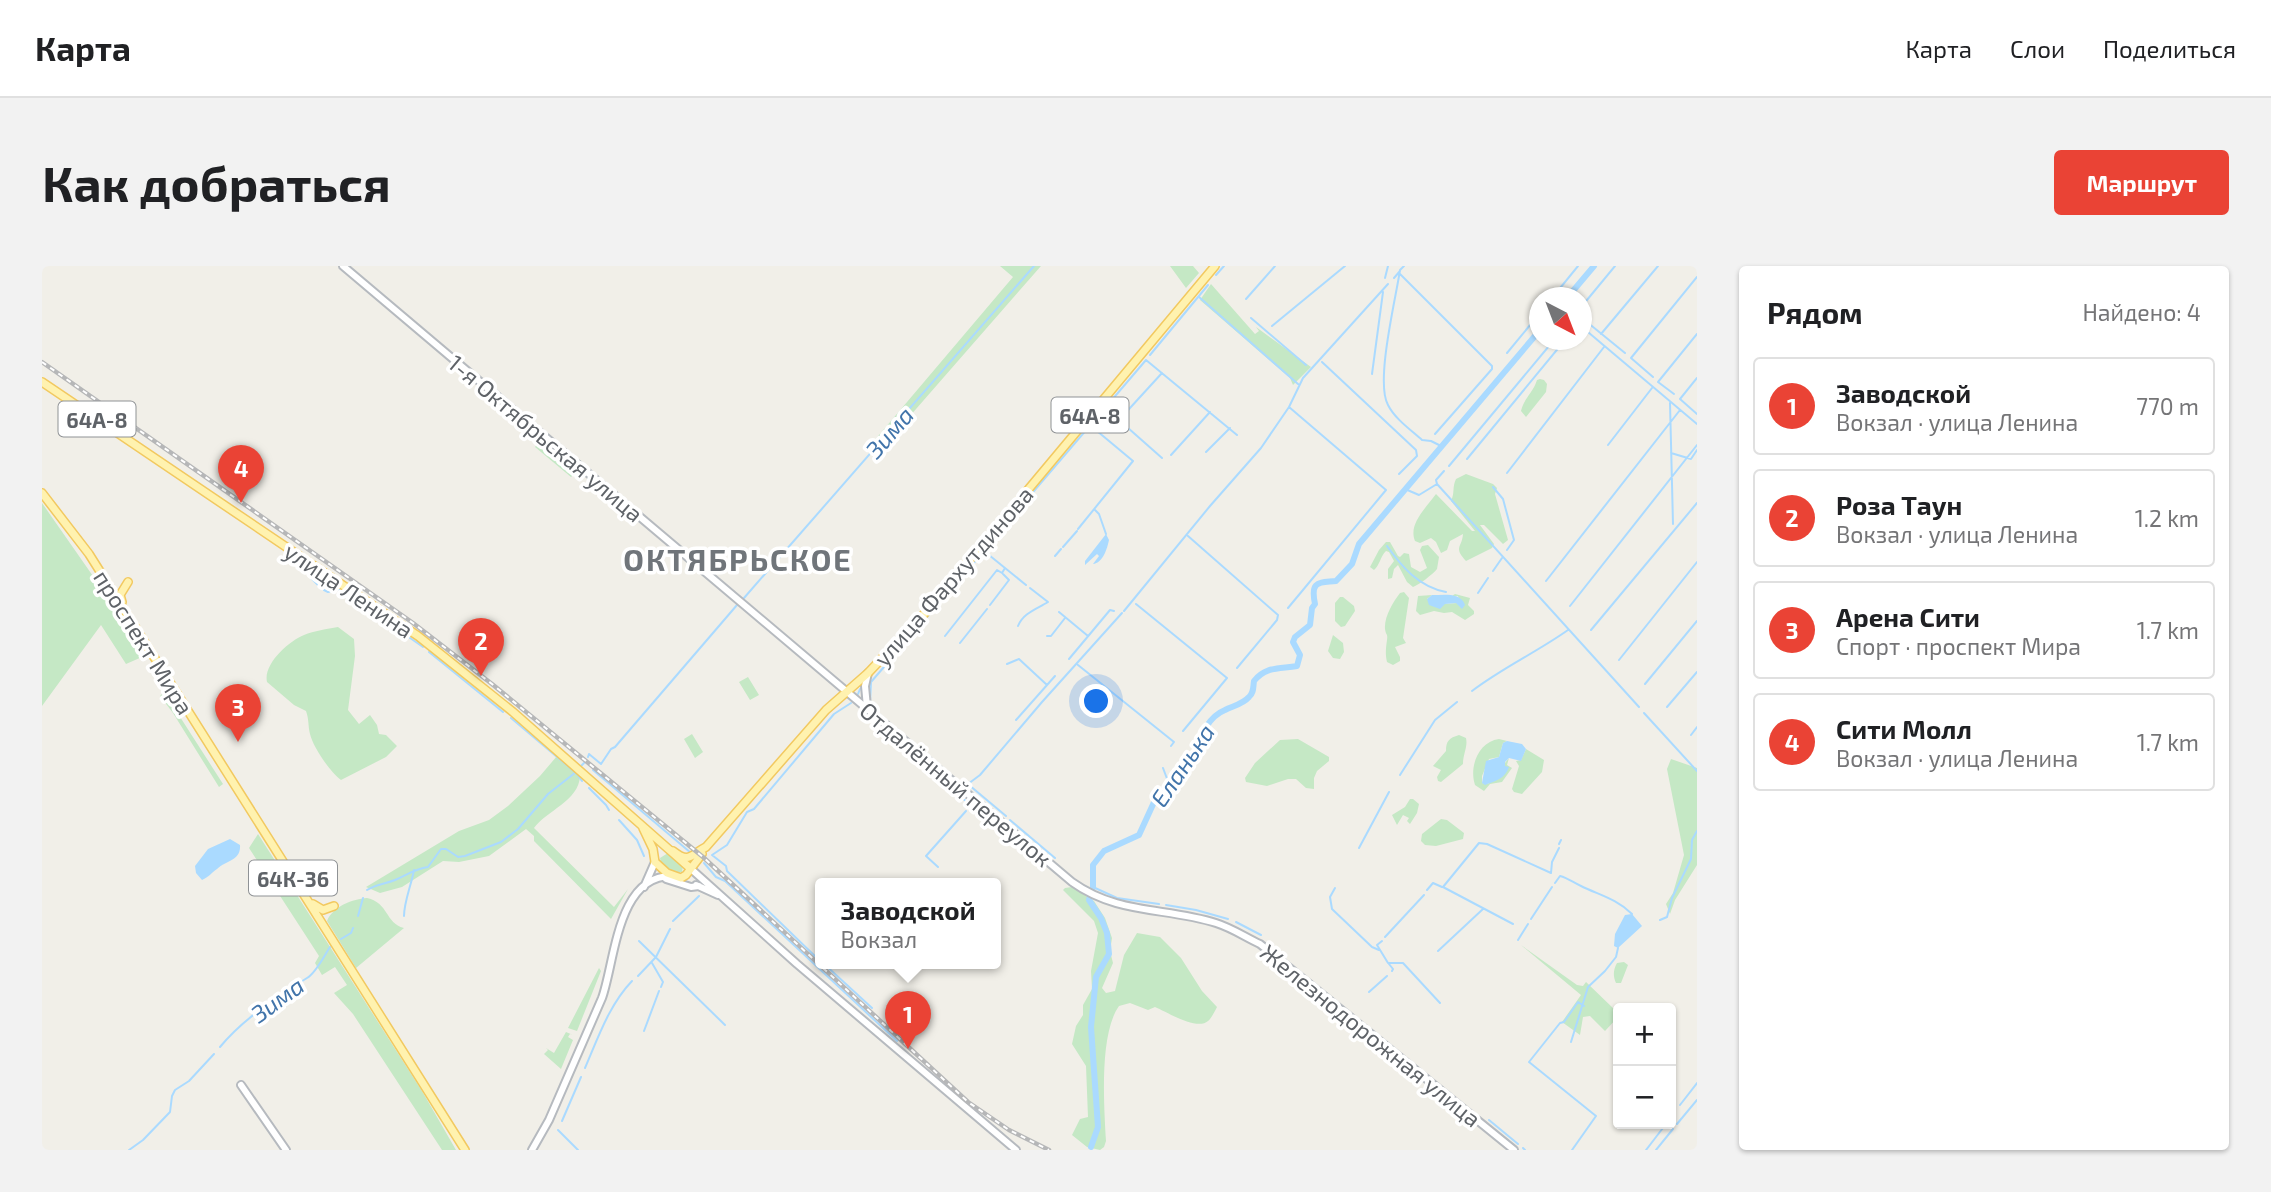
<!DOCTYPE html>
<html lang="ru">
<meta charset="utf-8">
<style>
:root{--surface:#fff;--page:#f2f2f2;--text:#202124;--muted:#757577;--line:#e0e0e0;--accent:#ea4335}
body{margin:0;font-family:"Exo 2",sans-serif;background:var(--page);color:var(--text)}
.controls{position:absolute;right:21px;bottom:21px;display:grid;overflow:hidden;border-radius:7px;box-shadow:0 2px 5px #0004}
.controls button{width:63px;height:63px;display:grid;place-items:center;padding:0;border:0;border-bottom:2px solid var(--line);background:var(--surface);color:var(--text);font:35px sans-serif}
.compass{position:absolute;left:1487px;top:21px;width:63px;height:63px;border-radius:50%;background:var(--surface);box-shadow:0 2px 5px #0004;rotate:138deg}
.you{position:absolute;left:1055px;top:436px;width:24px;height:24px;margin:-18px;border:5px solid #fff;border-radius:50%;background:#1a73e8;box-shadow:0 0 0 10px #1a73e833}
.badge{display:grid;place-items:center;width:46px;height:46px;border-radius:50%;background:var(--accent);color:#fff;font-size:23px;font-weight:700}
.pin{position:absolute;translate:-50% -58px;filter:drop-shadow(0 2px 4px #0008)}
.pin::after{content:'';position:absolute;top:37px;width:24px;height:21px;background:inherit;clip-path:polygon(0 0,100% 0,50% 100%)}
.popup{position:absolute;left:773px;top:612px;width:186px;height:91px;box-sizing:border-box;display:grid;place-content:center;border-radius:7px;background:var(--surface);filter:drop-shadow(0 2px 5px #0005);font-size:23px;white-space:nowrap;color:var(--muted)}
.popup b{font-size:26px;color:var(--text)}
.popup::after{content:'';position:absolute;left:50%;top:100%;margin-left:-14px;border:14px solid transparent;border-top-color:var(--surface)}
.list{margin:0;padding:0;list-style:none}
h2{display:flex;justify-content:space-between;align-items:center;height:91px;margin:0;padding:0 28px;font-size:30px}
h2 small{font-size:23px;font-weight:400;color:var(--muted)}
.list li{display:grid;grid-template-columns:46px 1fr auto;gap:21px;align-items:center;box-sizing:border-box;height:98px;margin:0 14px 14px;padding:0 14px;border:2px solid var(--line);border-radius:7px}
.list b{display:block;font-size:26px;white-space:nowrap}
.list p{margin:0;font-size:23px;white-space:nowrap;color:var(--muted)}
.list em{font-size:23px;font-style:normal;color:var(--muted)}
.map{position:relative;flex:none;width:1655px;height:884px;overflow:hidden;border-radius:7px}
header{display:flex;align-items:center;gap:42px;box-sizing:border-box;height:98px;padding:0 35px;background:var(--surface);border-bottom:2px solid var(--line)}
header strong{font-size:33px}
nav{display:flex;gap:38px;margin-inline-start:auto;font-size:24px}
.intro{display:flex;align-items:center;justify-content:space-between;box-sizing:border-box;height:168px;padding:0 42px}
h1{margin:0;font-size:49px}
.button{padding:18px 32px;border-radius:7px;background:var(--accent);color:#fff;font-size:24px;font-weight:700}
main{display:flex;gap:42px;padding:0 42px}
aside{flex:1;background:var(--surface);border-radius:7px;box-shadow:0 2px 5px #0004}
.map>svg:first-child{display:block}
</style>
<header>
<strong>Карта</strong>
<nav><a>Карта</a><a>Слои</a><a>Поделиться</a></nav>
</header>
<div class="intro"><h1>Как добраться</h1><a class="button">Маршрут</a></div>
<main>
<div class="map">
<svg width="1655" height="884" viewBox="0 0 1655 884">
<rect width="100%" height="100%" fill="#f1efe8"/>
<!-- green -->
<path fill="#c5e8c5" d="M958 0H999L833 190 826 182 971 11Z
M1128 0H1151L1157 7 1144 22Z
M1169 18 1213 68 1217 65 1214 61 1269 101 1251 119 1248 112 1158 34Z
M1498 113 1502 114 1505 118 1504 126 1484 151 1479 145C1482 132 1491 127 1495 114Z
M499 173 536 204 529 211 493 181Z
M1424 208 1451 218 1455 222 1453 228 1466 274 1461 278 1442 259H1438L1452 278 1450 282 1424 295C1411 281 1420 282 1421 268L1408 275 1405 284 1399 287 1394 276 1389 272 1378 277 1373 275C1366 258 1384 242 1394 228L1430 265H1433L1409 235C1413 227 1410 221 1414 213Z
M0 237 60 323 100 391 84 398 59 359 0 440Z
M1344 276H1348L1356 290 1358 291 1362 287 1367 288 1369 301 1378 306 1385 302 1378 284 1380 280 1386 279 1397 291 1395 303C1391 308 1377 319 1371 321L1365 316 1356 299 1352 303 1350 312 1346 313V303L1352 295 1347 286 1344 285C1338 291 1338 299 1332 304L1328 301 1337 284Z
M1362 326 1367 332 1361 372 1364 377 1353 381 1358 391V395L1351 399 1345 396C1343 387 1344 382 1345 374 1346 367 1344 370 1343 363 1342 351 1351 336 1358 327Z
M1413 328 1428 332 1426 339 1432 345V348L1423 354 1410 346 1402 347 1392 345 1378 349 1374 345 1376 330 1390 329 1385 333 1403 338 1415 337 1418 339 1416 330H1410Z
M1298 331H1301L1312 340 1313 345 1303 360 1299 361 1293 355V337Z
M296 361 312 373 313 390 306 444 317 458 328 449 335 459 337 468 344 469 355 480 344 491 299 514C288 506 271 481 268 468 266 460 267 453 264 445L252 439 225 416C221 398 247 375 262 369 272 365 285 363 296 361Z
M1291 369 1301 377 1302 386 1298 393 1291 392 1286 385Z
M706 411 717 429 708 434 697 416Z
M120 428 124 429 181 518 177 521 131 447 118 430Z
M650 468 661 486 653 492 642 473Z
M1417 469 1424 472C1426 481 1421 488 1421 498L1399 516 1396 515 1395 511 1399 504 1391 500 1404 485C1404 475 1407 472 1417 469Z
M1256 473 1287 491V495L1275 505 1272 512V523L1264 522 1254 513H1246L1225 520 1204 516 1203 512 1213 497 1238 474Z
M1457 473 1465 475 1461 477 1457 491 1447 493 1440 510V517L1446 518 1467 492 1465 499 1470 502 1460 516 1448 518 1442 525 1433 519C1427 501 1436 476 1457 473Z
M1484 483 1502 494 1500 506 1480 528 1472 526 1470 523 1477 500 1474 495 1479 494Z
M515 490 538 510C537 535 504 545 492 562L572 641 586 623 569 653 492 575V570L484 563 447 590 417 596 401 595 360 621 338 627 324 621 417 565 447 554 466 540 498 510Z
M1629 493 1655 502V599L1633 634 1628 648 1624 638 1631 627 1642 589 1625 503Z
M1368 533H1371L1377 538 1375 547 1368 558 1365 555 1367 552 1361 549 1355 559 1350 549 1363 541Z
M1399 553 1405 554 1422 567 1421 573 1394 580 1383 579 1379 575 1380 568Z
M216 568 380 825 414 884H400L311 748 292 727 305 719 293 701 280 709 273 697 277 690 207 582Z
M626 587 641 600 640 606 633 607 620 600 618 592Z
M1030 621 1052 635 1063 652 1070 672 1068 685 1071 697 1060 722 1064 727 1073 725 1082 689 1095 667 1118 671 1139 692 1160 725 1175 741C1173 745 1169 753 1166 755 1155 765 1125 746 1113 741L1106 744 1088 737 1077 740C1057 768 1062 840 1064 875L1062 881 1058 884 1045 881 1030 869 1038 853 1046 851 1044 800 1030 778 1034 760 1041 749V739L1050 723 1049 705 1056 667 1052 655 1021 624 1023 622Z
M325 632C347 637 343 657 362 662L314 702 285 655C291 640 311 633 325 632Z
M1479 679 1535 719 1541 720 1544 716 1572 743 1576 751 1563 765 1548 750 1541 751 1538 769 1520 756 1539 729Z
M1582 696 1586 699 1579 717H1574C1571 711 1571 704 1575 697Z
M557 702 559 705 535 765 526 762Z
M524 766 531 769 528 768 526 771 531 774 519 803 502 788 506 784 504 782 512 787Z"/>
<!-- water -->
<path fill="#aadaff" d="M1064 268 1067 274C1065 283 1061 297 1051 298L1057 290 1055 288 1043 299V295Z
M1390 329C1402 329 1419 326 1423 339L1420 343 1414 337 1403 338 1398 343 1387 339 1385 333Z
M1465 475 1480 478 1484 483 1479 495 1467 492 1463 496V500L1467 501C1463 513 1453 515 1443 519L1440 517 1444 495 1457 491 1461 477Z
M188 573 198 579C199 595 185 594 175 603 169 607 167 611 160 614L154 607 153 600 166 583Z
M1590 648 1600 660 1576 682 1572 680 1573 668 1583 649Z"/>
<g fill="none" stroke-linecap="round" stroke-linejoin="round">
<!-- stream -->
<path stroke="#aadaff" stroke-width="2" d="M1362 0 1358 4C1354 32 1333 116 1346 139 1353 153 1369 164 1380 174L1389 175 1399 180
M1358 8 1450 100V103L1393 168
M1174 9 1182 0
M1343 12 1346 0
M1352 12 1358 5
M1157 31 1256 118
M1510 32 1536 0
M1204 33 1233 0
M1540 40 1573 0
M1209 52 1264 99
M1540 52 1583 87
M1230 60 1303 0
M1540 61 1655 158
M1559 68 1616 0
M1465 87 1498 47
M1108 89 1166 19
M1280 96 1374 184 1375 190 1357 208
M1120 107 1077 154 1120 192
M1330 108 1341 26
M1611 111 1589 92 1655 11
M1655 112 1638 133 1655 148
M1632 128 1616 116 1655 68
M1628 137 1631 258
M1063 142 1073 151
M1566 179 1610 122
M1164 186 1188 162
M1629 187 1649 193 1655 184
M1129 189 1168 146
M1425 193 1523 74
M1407 200 1512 74
M1465 207 1562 81
M1395 218 1597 441
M1451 221 1461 233 1472 274 1465 284
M1363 223 1377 229 1395 218 1394 214 1402 205
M1053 244 1057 248 1064 268
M1036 263 1091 195 1049 160
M1146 270 1236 349 1235 354 1195 402
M945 280 1104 94 1195 169
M1345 280C1360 301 1377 321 1404 326
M1021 281 1035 265
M1013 290 1019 283
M1451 305 1460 292
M269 312 276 319
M1504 315 1638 144
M282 324 286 326 297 323 331 346 334 351H338L381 381
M1436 327 1446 312
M702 332 992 0
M1094 338 1185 412 1141 465
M948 339 967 314 961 308
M1528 340 1655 179
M1246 342 1344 224 1247 141
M1082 345 1168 240 1219 182 1247 141 1261 112 1346 18
M1017 346 1046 370
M976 360C981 347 995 343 1006 336L988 322
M1549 364 1655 237
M903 370 955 304 960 307 963 302
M1005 370H1009L1023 352
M918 377 945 343
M387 386 461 446
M1027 393 1068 344 1072 345
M1577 394 1655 296
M965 398 977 393 1005 419
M1036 399 1132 476 1129 480
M1603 418 1655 355
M1430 425C1460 402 1495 386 1526 364
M816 428 818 423
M828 437 829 416 942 285 984 319
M1625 441 1655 406
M1602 447 1655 505
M469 452 534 507 540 515
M974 454 1013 410
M1649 469 1655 461
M546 491 547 488 559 498 569 483 573 481 695 339
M539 500 542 497
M1121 502 1127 518
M551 504 649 587
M1358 509 1393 454 1415 436
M927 519 964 550
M922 521 938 509 1000 436 1080 347
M547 522 564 539 567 544
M918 526 916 529 929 539 927 541
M577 554 595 574 602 590
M968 554 1013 592
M1517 578 1519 574
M1317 582 1347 526
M662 597 674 611 683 615 855 775
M896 601 884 590 924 545
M1513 617 1518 610C1526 612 1532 617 1539 620 1557 629 1575 633 1590 648
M1051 621 1075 632 1117 638
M1293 622 1288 631 1290 643 1330 681 1337 684
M325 624C334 618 343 618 353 614 365 609 372 603 386 601L399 583H404L416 591 423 590 459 576 476 563 506 528 534 506
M1385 624 1391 617 1400 621
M1124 639 1154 644 1186 653
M316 650 321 632
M362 650C362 636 369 620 372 604
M1489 653 1510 621
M1618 654 1625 651 1630 632 1649 593 1650 574 1655 565
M631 655 657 630
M1194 656 1219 669
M1471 658 1401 621 1437 577 1445 578 1509 607 1510 596 1517 582
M1343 671 1382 629
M299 673 309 667 311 662
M1476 674 1486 658
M597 675 683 759
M1340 675 1335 679 1346 697H1361L1398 737
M1396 685 1441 643
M778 695 685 605 684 600 670 589 685 579 705 546 712 543 792 448 809 437
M610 697 621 716 619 721
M781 697 830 742
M1347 698 1351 703 1350 705
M596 710 614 691 628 663
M1327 726 1345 710
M602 765 617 725
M1529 776 1546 721 1563 705 1574 691 1576 682
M178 781C201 753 235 731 265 712 274 707 282 690 288 681
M543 802C556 772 567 739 590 715
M1638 839 1655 817
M1629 851 1633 845
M1447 854 1476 878
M520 855 539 811
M1635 858 1655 834
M516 864 536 884
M1481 882 1483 884
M87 884 101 874 128 846 130 830 133 824 147 815 172 788
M1530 884 1554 850 1487 796 1518 757 1522 756 1536 736 1542 740
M1604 884 1624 858
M1614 884 1631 863"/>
<!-- river -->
<path stroke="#aadaff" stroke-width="6" d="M1525 32 1552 0
M1049 881 1056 861 1049 761 1054 711 1067 688 1065 667 1059 652 1047 634 1051 621V599L1062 585 1097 569 1113 534 1156 484C1157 469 1168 450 1183 444 1191 440 1201 438 1207 431 1212 427 1211 421 1212 415 1224 400 1238 403 1255 400L1258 389 1251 376 1253 371 1268 359 1270 342 1273 338C1268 314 1277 317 1294 315L1310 298 1317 278 1498 64"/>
<defs>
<path id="secondary" d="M301 0 1030 616C1076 649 1124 641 1174 657 1190 662 1203 671 1218 678L1472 884
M825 441 823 420 826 407
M648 602 755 698 974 884
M624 613 649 621 657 620
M654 619 676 629
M602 621 613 596
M199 819 244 884
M490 884 507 854 560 732C573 696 575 609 630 610"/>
<path id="primary" d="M0 116 376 370 471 446 648 602
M0 227 47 288 423 884
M80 336 78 329 86 316
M601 562 611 583 613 596
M631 585C648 598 648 589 664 581L784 444 826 407 883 347 1173 0
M613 596 625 607 639 612 644 609 660 588
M271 638 281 644 292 640"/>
</defs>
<!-- secondary casing -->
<use href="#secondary" stroke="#b6babf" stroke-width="10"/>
<!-- primary casing -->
<use href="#primary" stroke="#f2c960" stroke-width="10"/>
<!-- secondary -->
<use href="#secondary" stroke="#fff" stroke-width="6"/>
<!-- primary -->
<use href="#primary" stroke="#fff2af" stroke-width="7"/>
<defs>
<path id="rail" d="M0 96 371 357 450 418 661 591 926 836 967 864 1007 884"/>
</defs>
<!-- rail casing -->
<use href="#rail" stroke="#b6b7b8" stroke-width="4.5"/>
<!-- rail -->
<use href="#rail" stroke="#fff" stroke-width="2" stroke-dasharray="5" stroke-linecap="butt"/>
</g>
<g text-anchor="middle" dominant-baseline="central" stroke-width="7" stroke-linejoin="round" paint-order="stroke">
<!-- shield labels -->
<g fill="#fff" stroke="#8f9295" stroke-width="2">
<rect x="1009.5" y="131.5" width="77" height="35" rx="5"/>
<rect x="16.5" y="135.5" width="77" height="35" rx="5"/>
<rect x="207" y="594.5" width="88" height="35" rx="5"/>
</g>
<g font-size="21" font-weight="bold" fill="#5f6368">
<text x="1048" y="149">64А-8</text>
<text x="55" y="153">64А-8</text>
<text x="251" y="612">64К-36</text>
</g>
<!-- street labels -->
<g font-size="23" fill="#5f6368" stroke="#fff">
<text transform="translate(504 172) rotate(40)">1-я Октябрьская улица</text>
<text transform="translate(911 310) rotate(-49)">улица Фархутдинова</text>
<text transform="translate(307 324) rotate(34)">улица Ленина</text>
<text transform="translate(102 376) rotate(58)">проспект Мира</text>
<text transform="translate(914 518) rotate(40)">Отдалённый переулок</text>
<text transform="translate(1329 769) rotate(39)">Железнодорожная улица</text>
</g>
<!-- water labels -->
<g font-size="24" font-style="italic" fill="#4174aa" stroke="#fff">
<text transform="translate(847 166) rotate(-49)">Зима</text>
<text transform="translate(1140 499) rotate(-56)">Еланька</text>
<text transform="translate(235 733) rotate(-36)">Зима</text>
</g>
<!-- district labels -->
<g font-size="30" font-weight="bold" letter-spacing="2" fill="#70757a" stroke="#fff">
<text x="696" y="293">ОКТЯБРЬСКОЕ</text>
</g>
</g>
</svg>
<div class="controls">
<button>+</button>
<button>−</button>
</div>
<svg class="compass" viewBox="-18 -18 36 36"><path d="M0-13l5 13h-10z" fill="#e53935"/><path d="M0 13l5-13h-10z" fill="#757577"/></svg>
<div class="you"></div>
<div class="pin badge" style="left:866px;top:783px">1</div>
<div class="popup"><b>Заводской</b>Вокзал</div>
<div class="pin badge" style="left:439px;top:410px">2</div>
<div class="pin badge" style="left:196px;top:476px">3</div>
<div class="pin badge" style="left:199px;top:237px">4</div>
</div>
<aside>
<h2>Рядом<small>Найдено: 4</small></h2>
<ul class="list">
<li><span class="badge">1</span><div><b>Заводской</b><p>Вокзал · улица Ленина</p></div><em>770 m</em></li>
<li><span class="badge">2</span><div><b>Роза Таун</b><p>Вокзал · улица Ленина</p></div><em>1.2 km</em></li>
<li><span class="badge">3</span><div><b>Арена Сити</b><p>Спорт · проспект Мира</p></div><em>1.7 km</em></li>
<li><span class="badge">4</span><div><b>Сити Молл</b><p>Вокзал · улица Ленина</p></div><em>1.7 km</em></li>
</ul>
</aside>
</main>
